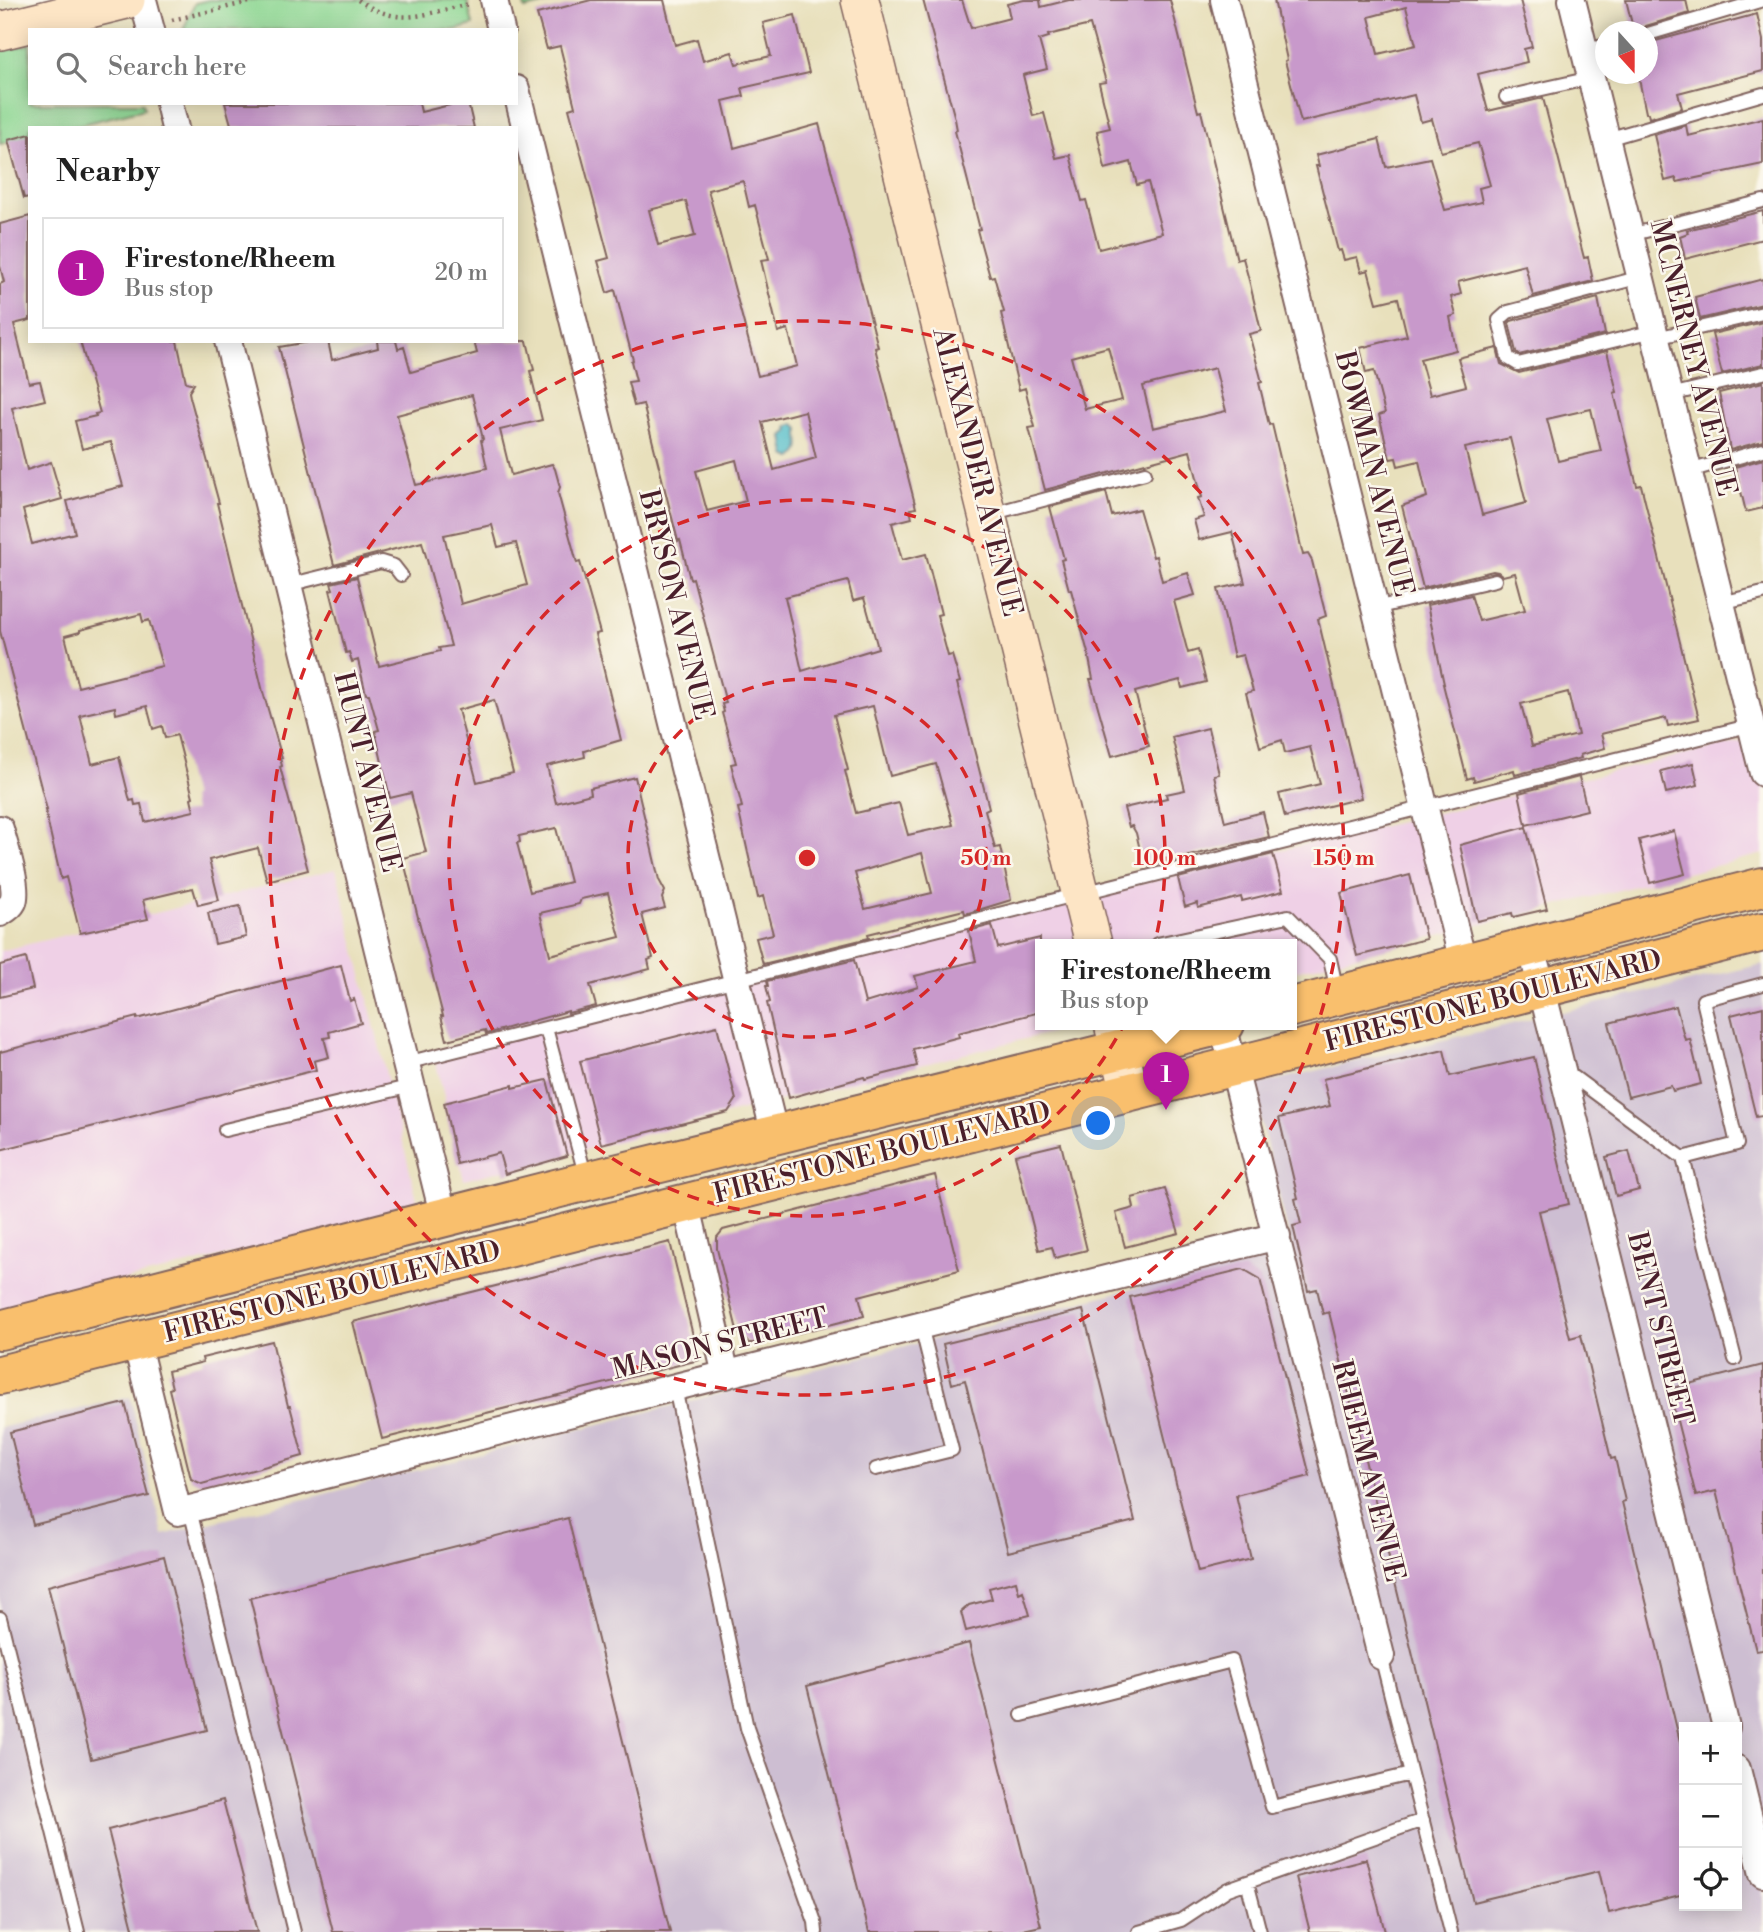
<!DOCTYPE html>
<meta charset="utf-8">
<style>
:root{--surface:#fff;--page:#f6f6f6;--text:#222;--muted:#767676;--line:#e0e0e0;--accent:#b5179e}
body{margin:0;font-family:"Libre Bodoni",serif;background:var(--page);color:var(--text)}
.controls{position:absolute;right:21px;bottom:21px;display:grid;overflow:hidden;border-radius:0px;box-shadow:0 4px 18px #0003}
.controls button{width:63px;height:63px;display:grid;place-items:center;padding:0;border:0;border-bottom:2px solid var(--line);background:var(--surface);color:var(--text);font:35px sans-serif}
.compass{position:absolute;left:1595px;top:21px;width:63px;height:63px;border-radius:50%;background:var(--surface);box-shadow:0 4px 18px #0003;rotate:159deg}
.you{position:absolute;left:1099px;top:1124px;width:24px;height:24px;margin:-18px;border:5px solid #fff;border-radius:50%;background:#1a73e8;box-shadow:0 0 0 10px #1a73e833}
.badge{display:grid;place-items:center;width:46px;height:46px;border-radius:50%;background:var(--accent);color:#fff;font-size:23px;font-weight:700}
.pin{position:absolute;translate:-50% -58px;filter:drop-shadow(0 2px 4px #0008)}
.pin::after{content:'';position:absolute;top:37px;width:24px;height:21px;background:inherit;clip-path:polygon(0 0,100% 0,50% 100%)}
.popup{position:absolute;left:1035px;top:939px;width:262px;height:91px;box-sizing:border-box;display:grid;place-content:center;border-radius:0px;background:var(--surface);filter:drop-shadow(0 2px 5px #0005);font-size:23px;white-space:nowrap;color:var(--muted)}
.popup b{font-size:26px;color:var(--text)}
.popup::after{content:'';position:absolute;left:50%;top:100%;margin-left:-14px;border:14px solid transparent;border-top-color:var(--surface)}
.list{margin:0;padding:0;list-style:none}
h2{display:flex;justify-content:space-between;align-items:center;height:91px;margin:0;padding:0 28px;font-size:30px}
h2 small{font-size:23px;font-weight:400;color:var(--muted)}
.list li{display:grid;grid-template-columns:46px 1fr auto;gap:21px;align-items:center;box-sizing:border-box;height:112px;margin:0 14px 14px;padding:0 14px;border:2px solid var(--line);border-radius:0px}
.list b{display:block;font-size:26px;white-space:nowrap}
.list p{margin:0;font-size:23px;white-space:nowrap;color:var(--muted)}
.list em{font-size:23px;font-style:normal;color:var(--muted)}
.icon{flex:none;width:38px;height:38px;fill:none;stroke:currentColor;stroke-width:2;stroke-linecap:round;stroke-linejoin:round}
.map{position:relative;flex:none;width:1763px;height:1932px;overflow:hidden}
.search{position:absolute;background:var(--surface);box-shadow:0 4px 18px #0003;left:28px;top:28px;width:490px;height:77px;display:flex;align-items:center;gap:18px;box-sizing:border-box;padding:0 24px;border-radius:0px;color:var(--muted);font-size:26px}
.panel{position:absolute;background:var(--surface);box-shadow:0 4px 18px #0003;left:28px;top:126px;width:490px;height:217px;border-radius:0px}
.map>svg:first-child{display:block}
</style>
<div class="map">
<svg width="1763" height="1932" viewBox="0 0 1763 1932">
<rect width="100%" height="100%" fill="#fbf7ec"/>
<filter id="ink" filterUnits="userSpaceOnUse"><feTurbulence type="fractalNoise" baseFrequency=".0143" numOctaves="2"/><feDisplacementMap in="SourceGraphic" scale="14" xChannelSelector="R" yChannelSelector="G"/><feConvolveMatrix kernelMatrix="1 2 1 2 8 2 1 2 1" color-interpolation-filters="sRGB"/></filter>
<filter id="wash" filterUnits="userSpaceOnUse"><feTurbulence type="fractalNoise" baseFrequency=".00686" numOctaves="4" result="noise"/><feDisplacementMap in="SourceGraphic" scale="28" xChannelSelector="R" yChannelSelector="G"/><feGaussianBlur stdDeviation="1.57" result="paint"/><feColorMatrix in="noise" values="0 0 0 0 0 0 0 0 0 0 0 0 0 0 0 0 0 1.4 0 .05"/><feComposite in="paint" operator="in"/></filter>
<g filter="url(#wash)">
<rect width="100%" height="100%" fill="#e8e0bc"/>
<!-- built -->
<path fill="#efd0e6" d="M1763 736V854L1292 972V944H1040V1024H1084L464 1180 433 1051Z
M336 869 419 1208 0 1311V951Z"/>
<!-- industrial -->
<path fill="#cdbed2" fill-rule="evenodd" d="M1763 964V1932H0V1428L130 1397 163 1535 1292 1248 1252 1086ZM1684 1727H1737V1906H1684Z"/>
<!-- green -->
<path fill="#8cd692" stroke="#6b7a5e" stroke-width="2" d="M209 0H467L473 25 455 30H183L195 3Z
M523 0H563L525 9Z
M30 44V103H143L144 109 66 128H30V137L0 144V51Z"/>
<!-- water -->
<path fill="#4fbcc8" stroke="#4c6e7a" stroke-width="2" d="M794 424 799 429C798 440 804 451 792 458L786 455 783 436 789 431 788 427Z"/>
<g id="blocks">
<!-- building -->
<path fill="#c899cb" fill-rule="evenodd" d="M591 0H664L675 45 697 39 703 61 732 52 736 64 771 56 763 23 795 15 809 73 742 88 744 96 723 101 734 148 819 124 869 312 878 347 875 348 916 508 910 509 912 518 892 523 902 560 926 554 941 614 937 615 948 656 952 655 960 682 957 683 989 808 985 810 995 848 1000 847 1011 900 965 914 964 910 868 934 869 938 763 964 756 938 773 934 763 896 758 898 738 808 742 807 731 764 736 763 722 713 724 712 722 704 726 703 693 578 690 579 680 540 678 541 643 404 634 406 628 382 636 381 631 361 633 360 615 290 607 293 598 261 609 258 569 109 575 107 560 46 547 49 537 14ZM743 181 749 207 755 205 769 259 761 260 778 332 788 329 797 366 758 376 708 190ZM686 201 695 236 658 245 649 210ZM805 411 816 458 774 470 762 422ZM736 460 746 501 707 511 696 471ZM848 581 853 601 864 598 878 648 802 671 785 597ZM873 706 890 776 936 764 953 825 908 835 899 803 856 813 845 771 848 770 834 715ZM922 853 932 893 865 909 855 873Z
M923 0H962L971 28 1010 18 1007 4 1024 0H1040L1041 7 1069 0H1170L1198 112 1201 111 1237 260 1243 258 1250 284 1261 331 1249 334 1262 382 1259 383 1269 425 1272 424 1303 555 1308 554 1312 561 1326 616 1318 619 1361 798 1285 817 1279 794 1320 784 1310 747 1285 753 1282 740 1260 747 1246 693 1253 691 1243 655 1234 657 1218 589 1245 583 1232 532 1199 540 1194 520 1204 517 1198 498 1202 497 1190 451 1045 490 1029 428 1035 427 1025 388 1019 390 1001 313 1004 312 994 276 990 277 977 230 980 229 955 131 957 130 955 119ZM1090 25 1106 82 1099 83 1110 128 1097 131 1105 169 1131 162 1137 185 1148 182 1162 233 1099 249 1086 200 1082 201 1070 155 1056 158 1044 113 1033 116 1023 75 1047 69 1039 40 1049 37 1048 35ZM1108 347 1122 400 1085 409 1071 357ZM1215 368 1226 411 1153 428 1143 386Z
M1274 0H1520L1532 47 1524 49 1527 62 1478 74 1488 111 1543 98 1584 258 1588 257 1593 281 1533 296 1525 265 1458 282 1461 294 1451 297 1456 315 1450 317 1456 350 1420 359 1430 395 1466 386 1458 358 1497 348 1501 364 1519 373 1607 351 1617 392 1614 393 1637 486 1641 485 1699 719 1668 726 1666 718 1601 734 1605 748 1580 755 1581 758 1515 775 1514 770 1474 781 1473 777 1467 779 1443 684H1444L1427 605 1471 595 1479 621 1525 610 1515 573 1503 576 1498 572 1493 571 1423 588 1402 506 1427 497 1419 461 1398 466 1396 458 1390 459 1379 415 1385 413 1374 371 1366 373 1360 348 1407 336 1398 298 1377 303 1368 270 1361 272 1357 257 1344 260 1341 250 1338 251 1316 166H1319L1316 155 1379 139 1386 167 1430 158 1445 210 1482 202 1479 188 1490 185 1478 143 1441 152 1432 119 1421 122 1414 95 1301 122 1285 61 1287 60ZM1406 7 1416 45 1378 54 1369 17ZM1591 409 1601 451 1558 461 1547 419ZM1510 438 1526 503 1482 515 1465 448ZM1568 692 1578 735 1532 746 1521 704Z
M1626 0H1686L1689 13 1646 26 1640 32H1634Z
M1757 14 1763 40V71L1678 93 1682 108 1649 118 1648 113H1646L1638 74H1648V43Z
M225 103H419L421 112 458 103H468L474 128H232Z
M1763 118V164L1677 182 1676 178 1665 181 1654 135 1686 125 1688 136Z
M30 134V197L24 198 8 140Z
M1763 211V239L1685 259 1680 236 1688 233 1687 230Z
M30 216V320L14 324 29 383 40 381 45 400 12 408 27 470 51 462 62 499 23 510 32 544 75 533 67 501 123 486 111 442 82 449 75 421 96 416 95 414 100 413 80 341H177L186 382 194 384 189 392 190 397 219 503H217L263 692 282 758H280L282 766 280 767 308 870 267 881 258 848 209 860 219 900 198 905 193 888 143 900 148 919 80 933 66 877 61 879 45 810H47L0 631V284L4 282 0 266V224ZM141 614 143 622 149 620 162 666 78 687 65 636 80 632V630ZM147 706 153 729 162 726 165 738 177 735 193 797 191 798 194 811 145 822 141 804 135 805 134 800 130 801 119 757 92 764 80 715 115 707 116 714Z
M1763 279V304L1700 319 1695 297Z
M1598 298 1605 334 1519 355 1516 352 1509 323 1511 321Z
M1763 322V364L1722 374 1712 334Z
M314 341H328L332 360 378 348 377 341H396L398 349 404 347 411 372 477 353 474 341H527L534 370 530 371 542 420 500 430 511 475 552 464 555 469 560 487 558 493 577 563 580 562 600 633 595 634 621 740 584 751 585 757 547 766 556 803 591 794 590 788 635 777 659 880 665 891 662 898 665 908 642 914 653 958 648 960 650 969 590 985 596 1006 568 1013V1011L486 1034 485 1030 447 1040 441 1016H443L403 858 426 852 411 793 390 798 375 731 379 730 369 694H366L358 660 352 662 349 652 346 653 330 590 333 589 331 583 357 577 379 666 440 651 439 648 451 646 422 542 334 565 279 347ZM472 395 483 439 481 440 487 468 416 485 397 415ZM492 525 498 547 516 543 527 585 461 604 444 535ZM494 700 513 773 477 782 458 710ZM556 828 570 882 530 892 517 843 520 842 519 836ZM608 893 620 937 550 955 540 913 579 904 581 899Z
M1763 382V441L1730 450 1719 393Z
M1763 459V508L1746 512 1735 467Z
M1106 492 1112 516 1139 509 1153 557 1156 556 1162 581 1188 573 1195 595 1174 601 1188 653 1198 650 1206 682 1182 688 1180 680 1135 692 1149 746 1112 756 1090 679H1093L1088 653 1071 590H1069L1061 560 1064 559 1050 507Z
M1208 728 1219 774 1214 775 1225 822 1263 812 1269 837 1147 866 1145 858H1142L1136 833 1132 826 1129 827 1124 808 1167 798 1166 794 1185 790 1172 737Z
M1693 763 1698 785 1666 793 1661 771Z
M1579 777 1587 810 1526 825 1519 793Z
M1526 827 1547 909 1513 917 1512 913 1477 921 1460 845Z
M1674 831 1685 874 1650 883 1639 840Z
M1273 854 1283 891 1242 901 1241 897 1198 908 1197 903 1185 907 1178 878Z
M1410 875 1426 939 1357 956 1341 893Z
M240 906 246 937 215 944 208 913Z
M992 925 998 948 1040 938V1012L958 1033 959 1037 913 1049 917 1066 865 1079 864 1077 789 1098 767 1003 770 1002 766 986H768L767 981 854 960 865 1003 918 987 915 976 976 961 969 931Z
M26 958 33 989 0 997V965Z
M341 965 350 1001 354 999 361 1023 329 1032 330 1037 324 1038 329 1057 314 1061 316 1070 0 1150V1052L137 1017V1019Z
M1676 1006 1685 1040 1690 1039 1701 1084 1673 1091 1671 1086 1628 1097 1609 1023Z
M1763 1007V1116L1756 1117 1731 1015Z
M717 1026 736 1100 728 1112 601 1144 580 1061Z
M1444 1050 1450 1076 1534 1057 1569 1204 1539 1211 1570 1338 1581 1335 1611 1459 1615 1458 1625 1501 1622 1502 1684 1758V1894L1609 1913 1599 1871 1473 1902 1329 1312 1323 1314 1317 1289 1308 1291 1293 1226 1301 1224 1295 1199 1298 1198 1279 1118 1330 1106 1323 1079Z
M547 1080 567 1156 505 1174 499 1153 457 1164 444 1103 513 1085V1088Z
M1061 1144 1087 1250 1055 1258 1052 1247 1039 1250 1015 1155Z
M1629 1151 1639 1190 1616 1196 1606 1157Z
M935 1175 959 1270 859 1296 864 1316 759 1343H749L742 1338 737 1330 717 1249V1237L723 1230Z
M1165 1189 1179 1233 1125 1247 1116 1213 1134 1208 1132 1198Z
M670 1242 699 1360 382 1439 353 1322Z
M1243 1269 1260 1279 1310 1476 1236 1495 1251 1559 1198 1572 1130 1297Z
M1083 1310 1135 1521 1008 1552 965 1380 952 1384 943 1344Z
M272 1341 288 1406H290L303 1456 202 1484 191 1479 169 1389 172 1388 168 1371 203 1362 202 1358Z
M1763 1365V1650L1756 1651 1716 1491 1696 1496 1669 1389Z
M125 1403 149 1496 33 1525 10 1432Z
M568 1518 670 1932H333L250 1598Z
M164 1556 207 1730 91 1759 48 1586Z
M1016 1581 1019 1593 1023 1591 1030 1615 966 1631 961 1612 969 1605 992 1599 989 1588Z
M969 1643 1041 1926 1014 1932H869L807 1686Z
M223 1800 257 1932H134L108 1830Z
M1366 1859 1385 1932H1310L1296 1877Z"/>
</g>
</g>
<g filter="url(#ink)">
<use href="#blocks" fill-opacity="0" stroke="#81635e" stroke-width="2"/>
<g fill="none" stroke-linecap="round" stroke-linejoin="round">
<defs>
<path id="lane" d="M1648 34 1763 0
M1585 51 1606 45
M1506 97 1591 78
M1607 139 1763 94
M1630 235 1763 201
M1641 277 1508 312 1499 320 1508 358 1518 364 1654 331
M1656 338 1763 313
M1670 395 1763 373
M1689 471 1763 450
M990 514 1145 473
M288 585 381 562 394 566 401 575
M1721 603 1763 593
M1375 608 1495 580
M1157 944 1288 916 1330 959 1337 991
M546 1028 586 1178
M406 1063 1752 725
M1567 1072 1683 1158 1735 1359
M225 1130 412 1086
M1683 1158 1737 1144 1703 1000 1763 984
M675 1388 747 1728 815 1922 816 1932
M876 1469 952 1450 921 1326
M190 1510 294 1932
M0 1618 78 1932
M1381 1656 1451 1932
M1022 1715 1232 1661 1272 1807 1411 1774
M1247 1882 1260 1932
M1139 1932 1181 1920 1228 1889 1423 1820"/>
<path id="street" d="M143 0 151 30
M494 0 501 30
M1224 0 1463 962
M1572 0 1763 773
M516 89 775 1135
M169 103 175 128
M228 341 444 1218
M0 829C4 845 19 887 13 902 10 908 5 910 0 913
M1531 946 1726 1727
M1223 1025 1381 1656
M686 1202 726 1375
M136 1341 178 1512 1277 1236
M1737 1769 1763 1874"/>
<path id="secondary" d="M860 0 1093 944
M0 31 126 0
M1113 1024 1130 1092"/>
<path id="primary" d="M1292 1007 1763 887
M0 1330 587 1181 1225 1024
M0 1375 1267 1058 1763 932"/>
</defs>
<!-- lane casing -->
<use href="#lane" stroke="#81635e" stroke-width="16"/>
<!-- street casing -->
<use href="#street" stroke="#81635e" stroke-width="30"/>
<!-- secondary casing -->
<use href="#secondary" stroke="#81635e" stroke-width="40"/>
<!-- primary casing -->
<use href="#primary" stroke="#81635e" stroke-width="42"/>
<!-- path -->
<path stroke="#81635e" stroke-width="4.5" stroke-dasharray="2 5" stroke-linecap="butt" d="M358 0C402 29 423 13 470 4
M172 20 258 0"/>
<!-- lane -->
<use href="#lane" stroke="#fff" stroke-width="12"/>
<!-- street -->
<use href="#street" stroke="#fff" stroke-width="26"/>
<!-- secondary -->
<use href="#secondary" stroke="#fde5c5" stroke-width="37"/>
<!-- primary -->
<use href="#primary" stroke="#f9bf6d" stroke-width="38"/>
</g>
</g>
<!-- distance rings -->
<g fill="none" stroke="#d62828" stroke-width="3.5" stroke-dasharray="12 9">
<circle cx="807" cy="858" r="179"/>
<circle cx="807" cy="858" r="358"/>
<circle cx="807" cy="858" r="537"/>
</g>
<g text-anchor="middle" dominant-baseline="central" stroke-width="5" stroke-linejoin="round" paint-order="stroke">
<!-- street labels -->
<g font-size="28" fill="#4a1f2b" stroke="#fbf7ec">
<text transform="translate(1693 358) rotate(76)">MCNERNEY AVENUE</text>
<text transform="translate(977 472) rotate(76)">ALEXANDER AVENUE</text>
<text transform="translate(1374 474) rotate(76)">BOWMAN AVENUE</text>
<text transform="translate(676 605) rotate(76)">BRYSON AVENUE</text>
<text transform="translate(367 772) rotate(76)">HUNT AVENUE</text>
<text transform="translate(1493 1001) rotate(-14)">FIRESTONE BOULEVARD</text>
<text transform="translate(882 1153) rotate(-14)">FIRESTONE BOULEVARD</text>
<text transform="translate(332 1292) rotate(-14)">FIRESTONE BOULEVARD</text>
<text transform="translate(1660 1329) rotate(76)">BENT STREET</text>
<text transform="translate(720 1344) rotate(-14)">MASON STREET</text>
<text transform="translate(1368 1471) rotate(76)">RHEEM AVENUE</text>
</g>
</g>
<circle cx="807" cy="858" r="10" fill="#d62828" stroke="#fbf7ec" stroke-width="3.5"/>
<g font-size="21" text-anchor="middle" font-weight="bold" fill="#d62828" stroke="#fbf7ec" stroke-width="5" stroke-linejoin="round" paint-order="stroke">
<text x="986" y="865">50 m</text>
<text x="1165" y="865">100 m</text>
<text x="1344" y="865">150 m</text>
</g>
</svg>
<div class="controls">
<button>+</button>
<button>−</button>
<button><svg class="icon" aria-label="locate" viewBox="0 0 24 24"><circle cx="12" cy="12" r="6"/><path d="M12 2v4M12 18v4M2 12h4M18 12h4"/></svg></button>
</div>
<svg class="compass" viewBox="-18 -18 36 36"><path d="M0-13l5 13h-10z" fill="#e53935"/><path d="M0 13l5-13h-10z" fill="#767676"/></svg>
<div class="you"></div>
<div class="pin badge" style="left:1166px;top:1110px">1</div>
<div class="popup"><b>Firestone/Rheem</b>Bus stop</div>
<div class="search"><svg class="icon" aria-label="search" viewBox="0 0 24 24"><circle cx="10" cy="10" r="6"/><path d="M15 15l6 6"/></svg>Search here</div>
<section class="panel">
<h2>Nearby<small></small></h2>
<ul class="list">
<li><span class="badge">1</span><div><b>Firestone/Rheem</b><p>Bus stop</p></div><em>20 m</em></li>
</ul>
</section>
</div>
